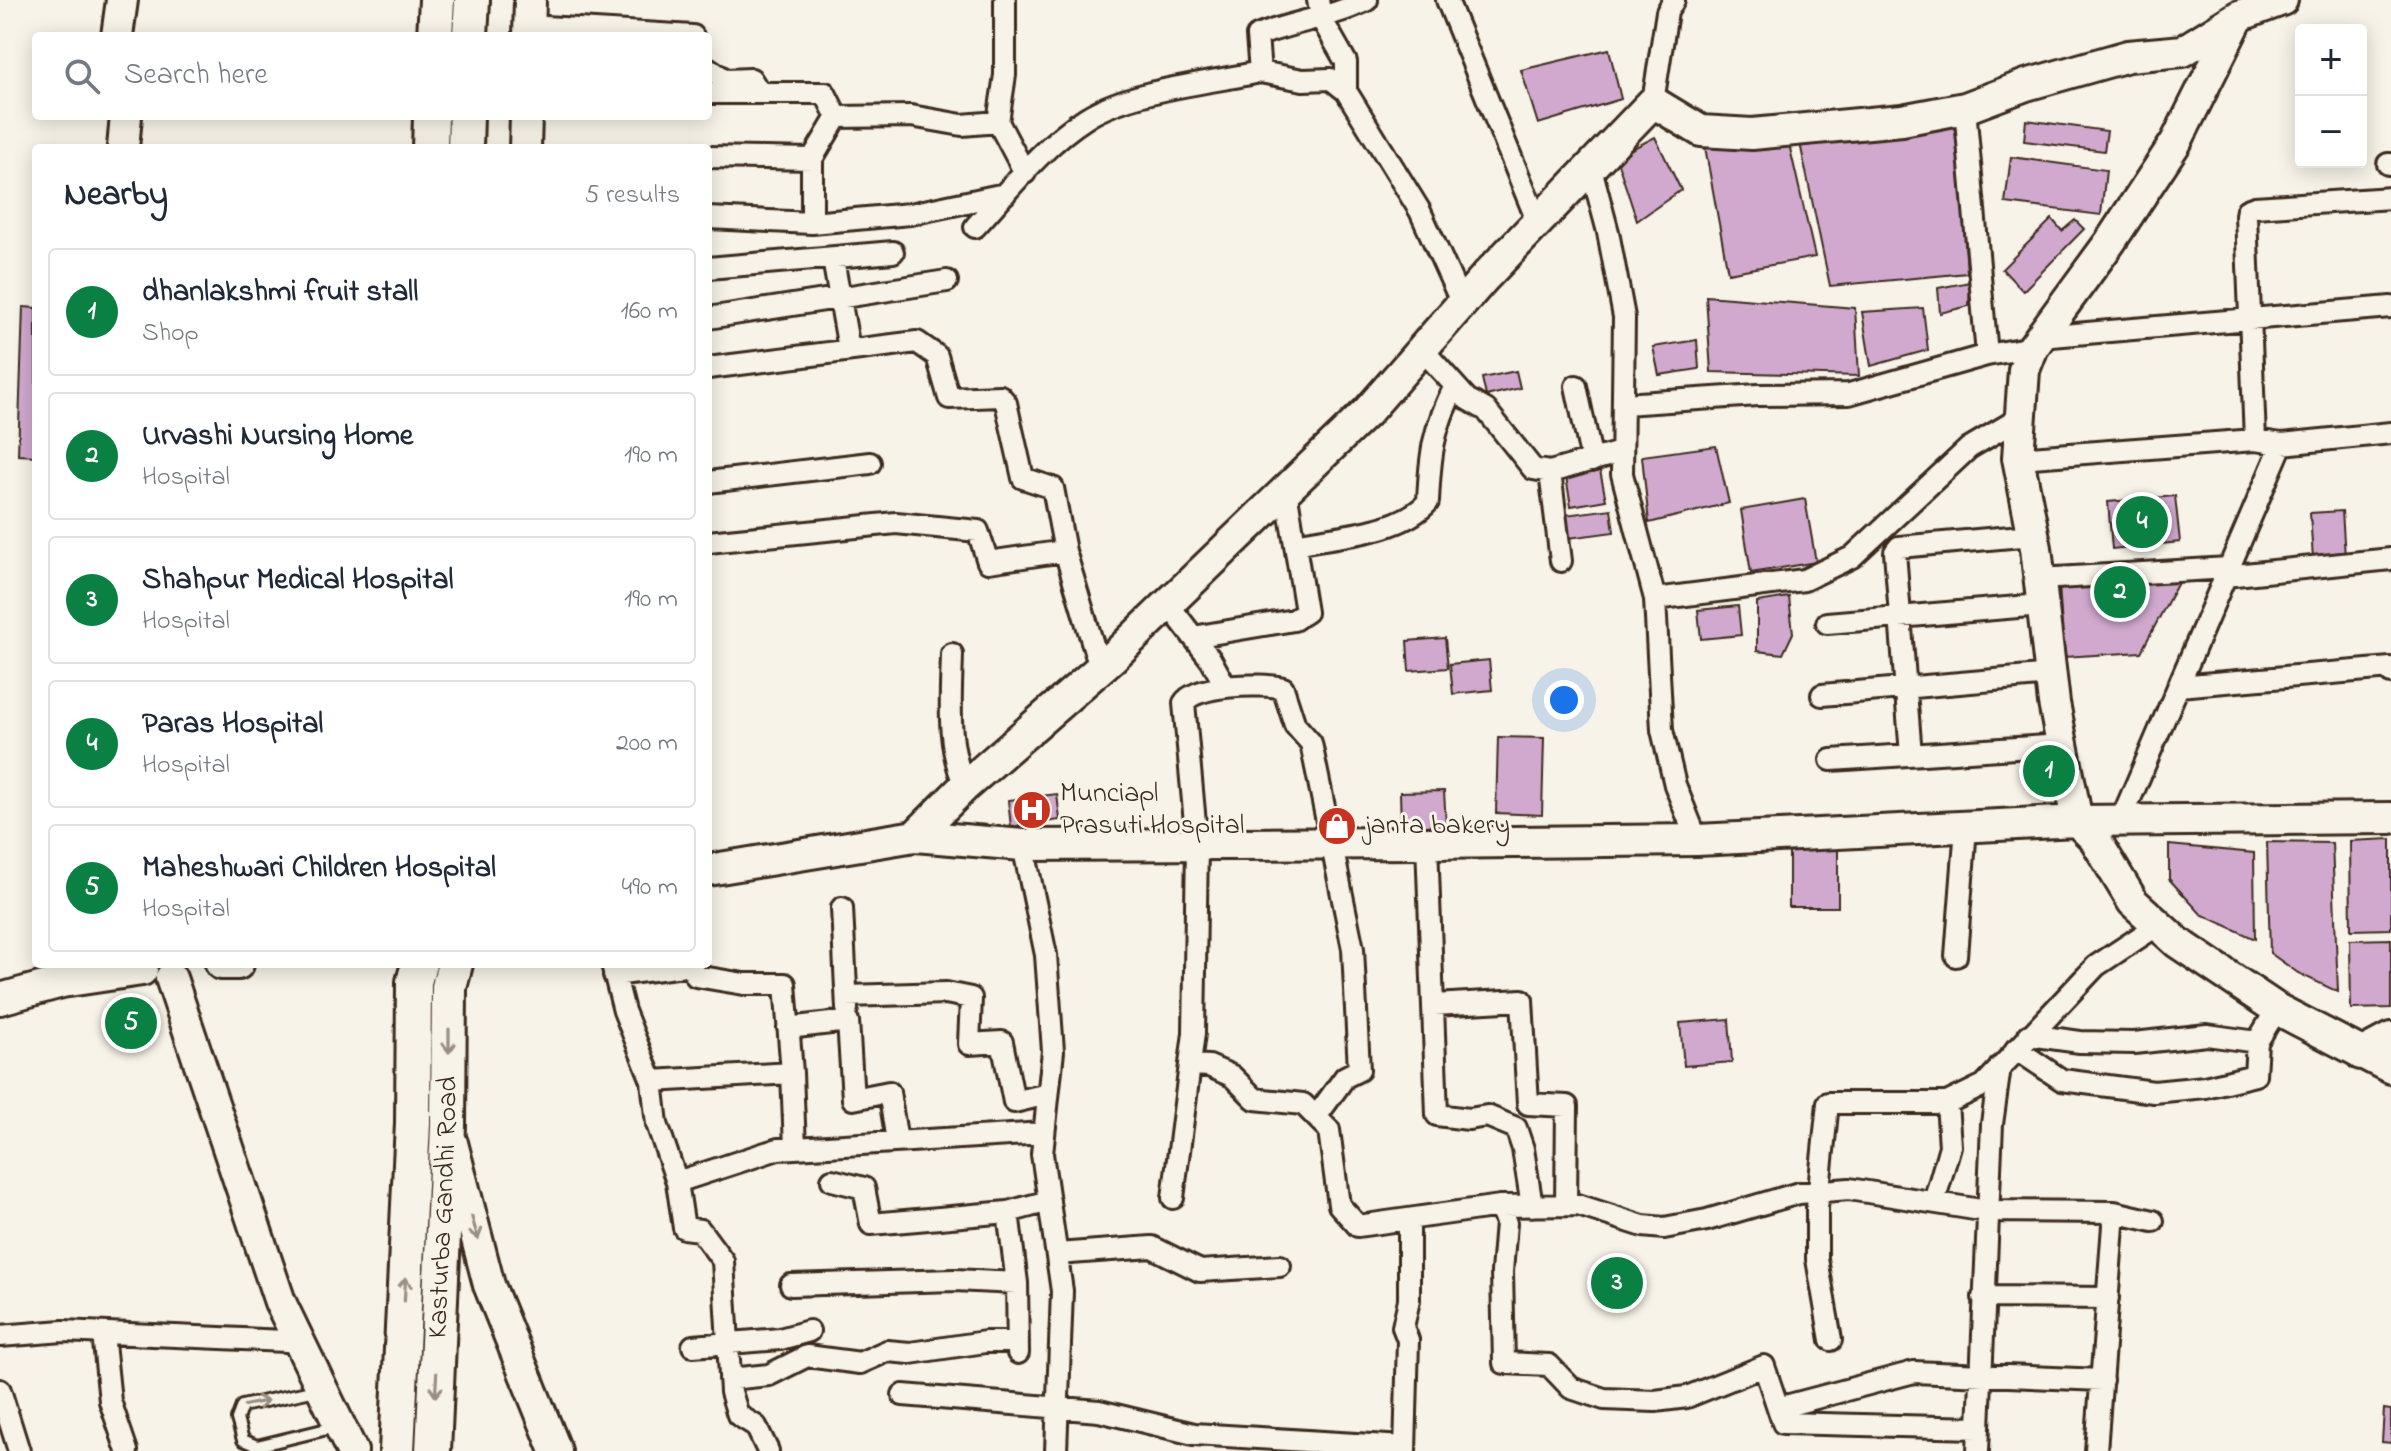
<!DOCTYPE html>
<meta charset="utf-8">
<style>
:root{--surface:#fff;--page:#f2f2f3;--text:#1f2937;--muted:#747a83;--line:#e0e1e3;--accent:#0b8043}
body{margin:0;font-family:"Indie Flower",sans-serif;background:var(--page);color:var(--text)}
.controls{position:absolute;right:24px;top:24px;display:grid;overflow:hidden;border-radius:8px;box-shadow:0 4px 20px #0003}
.controls button{width:72px;height:72px;display:grid;place-items:center;padding:0;border:0;border-bottom:2px solid var(--line);background:var(--surface);color:var(--text);font:40px sans-serif}
.you{position:absolute;left:1564px;top:700px;width:28px;height:28px;margin:-20px;border:6px solid #fff;border-radius:50%;background:#1a73e8;box-shadow:0 0 0 12px #1a73e833}
.badge{display:grid;place-items:center;width:52px;height:52px;border-radius:50%;background:var(--accent);color:#fff;font-size:26px;font-weight:700}
.pin{position:absolute;translate:-50% -50%;border:4px solid #fff;box-shadow:0 2px 8px #0006}
.list{margin:0;padding:0;list-style:none}
h2{display:flex;justify-content:space-between;align-items:center;height:104px;margin:0;padding:0 32px;font-size:34px}
h2 small{font-size:26px;font-weight:400;color:var(--muted)}
.list li{display:grid;grid-template-columns:52px 1fr auto;gap:24px;align-items:center;box-sizing:border-box;height:128px;margin:0 16px 16px;padding:0 16px;border:2px solid var(--line);border-radius:8px}
.list b{display:block;font-size:30px;white-space:nowrap}
.list p{margin:0;font-size:26px;white-space:nowrap;color:var(--muted)}
.list em{font-size:26px;font-style:normal;color:var(--muted)}
.icon{flex:none;width:44px;height:44px;fill:none;stroke:currentColor;stroke-width:2;stroke-linecap:round;stroke-linejoin:round}
.map{position:relative;flex:none;width:2391px;height:1451px;overflow:hidden}
.search{position:absolute;background:var(--surface);box-shadow:0 4px 20px #0003;left:32px;top:32px;width:680px;height:88px;display:flex;align-items:center;gap:20px;box-sizing:border-box;padding:0 28px;border-radius:8px;color:var(--muted);font-size:30px}
.panel{position:absolute;background:var(--surface);box-shadow:0 4px 20px #0003;left:32px;top:144px;width:680px;height:824px;border-radius:8px}
.map>svg:first-child{display:block}
</style>
<div class="map">
<svg width="2391" height="1451" viewBox="0 0 2391 1451">
<rect width="100%" height="100%" fill="#f7f3e8"/>
<filter id="ink" filterUnits="userSpaceOnUse"><feTurbulence type="fractalNoise" baseFrequency=".0125" numOctaves="2"/><feDisplacementMap in="SourceGraphic" scale="16" xChannelSelector="R" yChannelSelector="G"/><feConvolveMatrix kernelMatrix="1 2 1 2 8 2 1 2 1" color-interpolation-filters="sRGB"/></filter>
<g filter="url(#ink)">
<!-- building -->
<path fill="#d1a9cf" stroke="#3b2a1e" stroke-width="2" d="M1609 49 1621 99 1538 124 1521 70Z
M1957 117 1967 273 1830 286 1800 143Z
M2026 120 2107 131 2104 151 2024 141Z
M1655 137 1681 190 1637 221 1616 157Z
M1789 144 1815 257 1728 273 1705 147Z
M2011 157 2106 170 2101 215 2005 203Z
M2052 219 2062 231 2075 220 2084 229 2023 291 2002 269Z
M1970 282 1969 306 1940 313 1938 288Z
M1706 296 1855 308 1859 376 1711 372Z
M23 307 36 308V456L18 455Z
M1923 308 1928 350 1871 366 1862 312Z
M1697 340 1699 369 1659 375 1653 347Z
M1516 371 1520 388 1486 396 1482 378Z
M1716 446 1729 503 1649 523 1642 456Z
M1600 471 1606 500 1571 506 1566 477Z
M2175 496 2180 542 2112 549 2108 502Z
M1805 499 1816 562 1751 573 1741 510Z
M1611 509 1614 532 1569 538 1565 515Z
M2342 511 2345 557 2313 559 2310 513Z
M2182 575 2141 652 2064 657 2059 585Z
M1789 597 1793 633 1783 654 1757 651V602Z
M1738 606 1741 635 1701 639 1698 610Z
M1445 638 1448 668 1409 671 1407 641Z
M1489 660 1492 690 1453 694 1450 664Z
M1498 737 1544 738 1542 815 1496 813Z
M1444 791 1446 825 1401 827 1400 792Z
M1057 794 1060 820 1011 827 1008 800Z
M2391 839V929L2351 930 2350 841Z
M2267 842 2332 843 2338 992 2298 973 2270 953Z
M1789 843H1838V907H1789Z
M2169 845 2254 853 2255 939 2201 914 2169 879Z
M2391 939V1008L2351 1009 2350 940Z
M148 1010 153 1027 125 1035 120 1018Z
M1729 1019 1732 1062 1684 1066 1680 1023Z
M1627 1268 1628 1289 1605 1291 1604 1270Z
M2384 1409 2391 1410V1443L2382 1442Z"/>
<g fill="none" stroke-linecap="round" stroke-linejoin="round">
<defs>
<path id="lane" d="M307 1392 242 1406 237 1419 243 1440 257 1446 323 1430"/>
<path id="street" d="M1005 0V75L998 122 1025 173
M1318 0 1321 18 1346 62V91
M1367 0C1332 18 1294 21 1257 36L1260 72 1303 80 1331 79 1346 91 1420 211 1462 304
M1447 0 1538 223
M529 26 693 36
M708 68 726 80 751 79 760 93
M708 93H825L837 117 812 159
M1653 102 1667 12 1674 0
M1965 108 1987 355
M837 117 911 116 962 125 998 122
M708 157 812 159V223
M2388 164H2391
M1591 168 1608 232 1624 317 1622 474 1655 599 1804 580 1852 557 1969 448 2018 419
M2391 198 2255 207 2247 210 2246 215 2255 440 2282 444 2391 433
M708 218 812 223 910 214 1005 194
M975 227C1010 189 1042 146 1086 118 1129 90 1209 83 1260 72
M833 259 849 349
M708 268 893 252
M708 318 947 281
M2040 337 2391 307
M1422 349 1467 399 1486 410 1533 469 1550 472 1621 452
M708 368 917 342 937 356 949 398 1000 396 1006 403 1023 478 1053 488 1065 551 1100 668
M1576 386 1592 461
M1624 404 1758 395 1849 394 1987 355 2033 347
M2018 458 2255 440
M1550 472 1561 561
M708 482 870 463
M708 542 896 523 978 531 988 562 1065 551
M1296 544C1337 535 1399 534 1428 502 1430 454 1433 429 1455 386
M2225 576 2391 559
M2039 579 2229 568
M1655 599 1662 730 1675 785 1697 840
M1168 604 1211 660 1226 687
M1827 623 2042 605
M1193 637 1294 620 1306 612 1286 490
M952 654C951 700 946 743 965 786
M2178 686 2391 668V673
M1822 695 2051 675
M1911 755 1895 552 1899 547 2033 535
M1831 760 2062 745
M2121 820 2282 444
M1427 843 1437 1115 1469 1119 1487 1116 1516 1128 1523 1149 1532 1206
M1023 845 1046 955 1053 1051 1042 1154 1062 1291 1056 1451
M842 908 847 1009
M1956 956 1966 827
M612 964 624 1011 652 1081 657 1124 677 1182 684 1228 700 1230 723 1261 731 1392 738 1415 756 1426 768 1451
M614 975 691 965 696 976 744 984H785L792 1073
M847 996 946 993 971 998 969 1044 1002 1042 1014 1102 1048 1094
M1434 1005 1522 1000 1528 1104 1567 1106 1566 1205
M788 1028 848 1021 853 1099 889 1092 897 1141
M2029 1035 2080 1042 2134 1043 2207 1035 2257 1042
M2016 1049 2062 1080 2154 1092 2205 1087 2255 1075 2257 1042 2277 1009
M1190 1065 1209 1066 1232 1076 1255 1099 1303 1104 1329 1130 1339 1205 1358 1226 1500 1206 1578 1205 1643 1226 1664 1228 1707 1220 1799 1193 1849 1189 1987 1211 2114 1212 2096 1451
M652 1081 792 1073 795 1148
M832 1180 864 1188 871 1224 1008 1212
M677 1182 778 1149 1044 1133
M1173 1198 1194 1033 1197 845 1184 703C1195 684 1262 683 1283 688L1295 725 1311 743 1353 949 1359 1070 1345 1077 1316 1117
M1934 1202 1950 1146 1947 1103
M1500 1206 1506 1223 1502 1272 1504 1363 1549 1365 1571 1388 1604 1399 1655 1401 1687 1397 1764 1366 1783 1423 1978 1428
M2114 1212 2153 1221
M1057 1254 1152 1247 1200 1271 1280 1266
M791 1285 954 1280 1017 1283
M1983 1297 2108 1298
M103 1333 110 1401 127 1451
M0 1336 63 1331 286 1341
M1831 1340 1817 1259V1208L1828 1103H1947L1984 1085 2096 966 2158 925
M693 1346 780 1339 809 1331
M1018 1353 1017 1283 1008 1212 1049 1201
M730 1379 769 1375 807 1356 860 1363 887 1351 910 1353 985 1342H1018
M0 1390 19 1451
M903 1395 1099 1411 1194 1434 1404 1447
M1778 1408 1914 1372 2102 1380
M1405 1451 1408 1340 1403 1327 1409 1300V1219
M1978 1451 1992 1124 2000 1067"/>
<path id="secondary" d="M2238 18 2176 142 2110 242 2033 347 2024 370 2018 458 2036 548 2054 703 2077 821 2095 839 2133 902 2177 942 2277 1009 2391 1068
M117 36 122 0
M529 36 530 0
M123 148 126 116
M525 148 526 116
M915 836 1023 845 1427 843 1697 840 2077 821 2391 818
M708 870 915 836 965 786 1112 658 1367 412 1485 277 1653 102 1701 131 1752 134 1902 120 1965 108 2026 85 2128 56 2183 51 2239 16 2282 0
M221 964H238
M171 978 280 1302 352 1451
M0 999 62 982 142 970
M2361 1054 2391 1038
M452 1143 489 1285 556 1451"/>
<g id="primary">
<path d="M435 36 437 0"/>
<path d="M470 36 472 0"/>
<path d="M430 148 431 116"/>
<path d="M465 148 466 116"/>
<path d="M397 1451 413 1123 414 982 419 964"/>
<path id="s1" d="M433 1451 448 1126 449 987 455 964"/>
</g>
</defs>
<!-- lane casing -->
<use href="#lane" stroke="#3b2a1e" stroke-width="16"/>
<!-- street casing -->
<use href="#street" stroke="#3b2a1e" stroke-width="26"/>
<!-- secondary casing -->
<use href="#secondary" stroke="#3b2a1e" stroke-width="36"/>
<!-- primary casing -->
<use href="#primary" stroke="#3b2a1e" stroke-width="40"/>
<!-- lane -->
<use href="#lane" stroke="#f7f3e8" stroke-width="10"/>
<!-- street -->
<use href="#street" stroke="#f7f3e8" stroke-width="20"/>
<!-- secondary -->
<use href="#secondary" stroke="#f7f3e8" stroke-width="30"/>
<!-- primary -->
<use href="#primary" stroke="#f7f3e8" stroke-width="34"/>
</g>
<!-- one-way arrows -->
<defs><path id="oneway-shaft" d="M-6 0H5M1.5-3L5.5 0L1.5 3" fill="none" stroke-width="1.6" stroke-linecap="round" stroke-linejoin="round" transform="scale(2)"/></defs>
<g stroke="#998e83">
<use href="#oneway-shaft" transform="translate(449 1041) rotate(90)"/>
<use href="#oneway-shaft" transform="translate(475 1228) rotate(74)"/>
<use href="#oneway-shaft" transform="translate(405 1289) rotate(-87)"/>
<use href="#oneway-shaft" transform="translate(436 1385) rotate(93)"/>
<use href="#oneway-shaft" transform="translate(256 1403) rotate(-12)"/>
</g>
</g>
<!-- icons -->
<defs>
<symbol id="hospital-disc" viewBox="-11 -11 22 22"><circle r="9.5" fill="#c8321e" stroke="#f7f3e8"/><path d="M-5-5h3v3.5h4V-5h3V5h-3V1.5h-4V5h-3Z" fill="#fff"/></symbol>
<symbol id="shop-disc" viewBox="-11 -11 22 22"><circle r="9.5" fill="#c8321e" stroke="#f7f3e8"/><path d="M-5-2.5h2.3a2.7 3.5 0 0 1 5.4 0H5L5.5 6h-11ZM-1.5-2.5h3a1.5 2.3 0 0 0-3 0Z" fill="#fff"/></symbol>
</defs>
<g fill-rule="evenodd">
<use href="#hospital-disc" x="1010" y="788" width="44" height="44"/>
<use href="#shop-disc" x="1315" y="804" width="44" height="44"/>
</g>
<g text-anchor="middle" dominant-baseline="central" stroke-width="6" stroke-linejoin="round" paint-order="stroke">
<!-- poi labels -->
<g font-size="28" fill="#3b2a1e" stroke="#f7f3e8" text-anchor="start">
<text x="1060" y="794">Munciapl<tspan x="1060" dy="32">Prasuti Hospital</tspan></text>
<text x="1365" y="826">janta bakery</text>
</g>
<!-- street labels -->
<g font-size="28" fill="#3b2a1e" stroke="#f7f3e8">
<text stroke="none"><textPath href="#s1" startOffset="244">Kasturba Gandhi Road</textPath></text>
</g>
</g>
</svg>
<div class="controls">
<button>+</button>
<button>−</button>
</div>
<div class="you"></div>
<div class="pin badge" style="left:2049px;top:771px">1</div>
<div class="pin badge" style="left:2120px;top:592px">2</div>
<div class="pin badge" style="left:1617px;top:1283px">3</div>
<div class="pin badge" style="left:2142px;top:522px">4</div>
<div class="pin badge" style="left:131px;top:1023px">5</div>
<div class="search"><svg class="icon" aria-label="search" viewBox="0 0 24 24"><circle cx="10" cy="10" r="6"/><path d="M15 15l6 6"/></svg>Search here</div>
<section class="panel">
<h2>Nearby<small>5 results</small></h2>
<ul class="list">
<li><span class="badge">1</span><div><b>dhanlakshmi fruit stall</b><p>Shop</p></div><em>160 m</em></li>
<li><span class="badge">2</span><div><b>Urvashi Nursing Home</b><p>Hospital</p></div><em>190 m</em></li>
<li><span class="badge">3</span><div><b>Shahpur Medical Hospital</b><p>Hospital</p></div><em>190 m</em></li>
<li><span class="badge">4</span><div><b>Paras Hospital</b><p>Hospital</p></div><em>200 m</em></li>
<li><span class="badge">5</span><div><b>Maheshwari Children Hospital</b><p>Hospital</p></div><em>490 m</em></li>
</ul>
</section>
</div>
